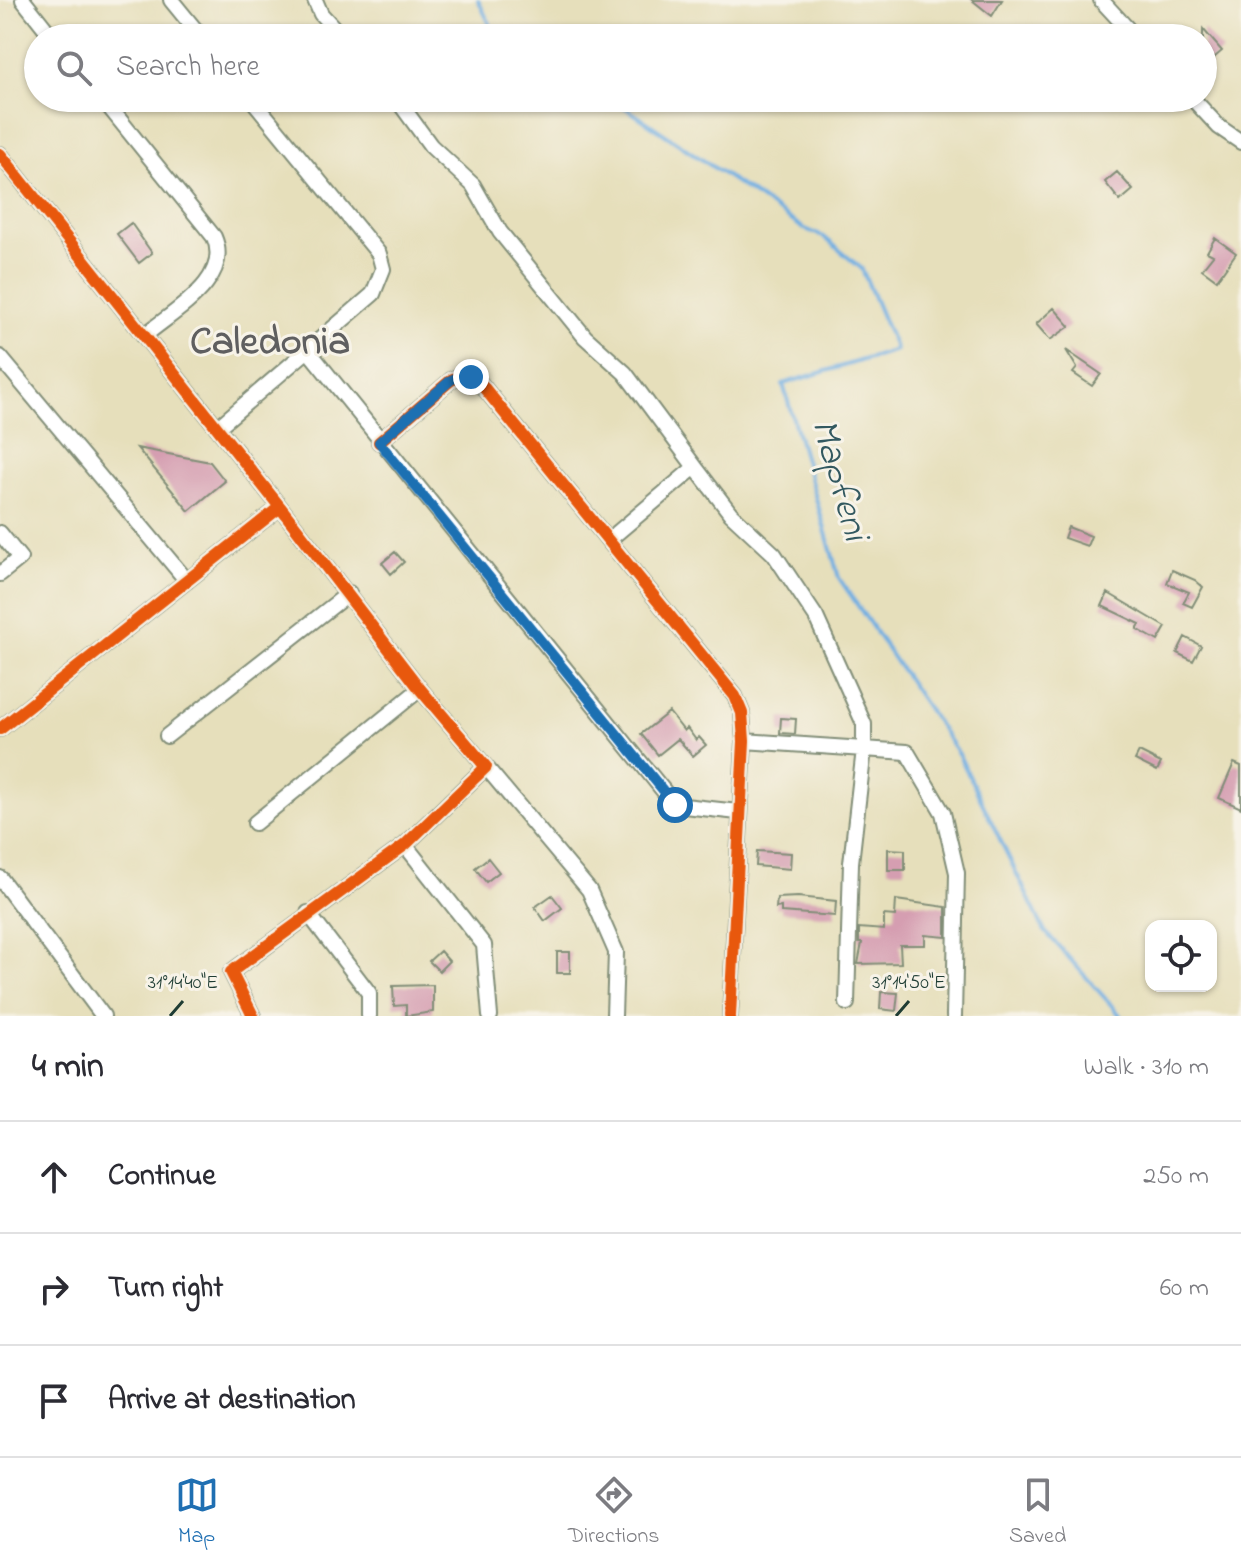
<!DOCTYPE html>
<meta charset="utf-8">
<style>
:root{--surface:#fff;--page:#f2f2f3;--text:#2b2b33;--muted:#7c7c81;--line:#e1e1e2;--accent:#1f6fb2}
body{margin:0;font-family:"Indie Flower",sans-serif;background:var(--page);color:var(--text)}
.controls{position:absolute;right:24px;bottom:24px;display:grid;overflow:hidden;border-radius:16px;box-shadow:0 2px 6px #0004}
.controls button{width:72px;height:72px;display:grid;place-items:center;padding:0;border:0;border-bottom:2px solid var(--line);background:var(--surface);color:var(--text);font:40px sans-serif}
.stop{position:absolute;width:24px;height:24px;margin:-18px;border:6px solid #1f6fb2;border-radius:50%;background:#fff}
.stop.end{background:#1f6fb2;border-color:#fff;box-shadow:0 2px 8px #0008}
.list{margin:0;padding:0;list-style:none}
h2{display:flex;justify-content:space-between;align-items:center;height:104px;margin:0;padding:0 32px;font-size:34px}
h2 small{font-size:26px;font-weight:400;color:var(--muted)}
.list li{display:grid;grid-template-columns:52px 1fr auto;gap:24px;align-items:center;box-sizing:border-box;height:112px;padding:0 32px;border-top:2px solid var(--line)}
.list b{display:block;font-size:30px;white-space:nowrap}
.list em{font-size:26px;font-style:normal;color:var(--muted)}
.icon{flex:none;width:44px;height:44px;fill:none;stroke:currentColor;stroke-width:2;stroke-linecap:round;stroke-linejoin:round}
.map{position:relative;flex:none;width:1241px;height:1016px;overflow:hidden}
.search{position:absolute;background:var(--surface);box-shadow:0 2px 6px #0004;left:24px;right:24px;top:24px;height:88px;display:flex;align-items:center;gap:20px;box-sizing:border-box;padding:0 28px;border-radius:44px;color:var(--muted);font-size:30px}
.sheet{height:440px;background:var(--surface)}
nav{display:flex;justify-content:space-around;align-items:center;box-sizing:border-box;height:112px;border-top:2px solid var(--line);background:var(--surface);font-size:22px;color:var(--muted)}
nav a{display:grid;justify-items:center;gap:4px}
nav .on{color:var(--accent)}
.map>svg:first-child{display:block}
</style>
<div class="map">
<svg width="1241" height="1016" viewBox="0 0 1241 1016">
<rect width="100%" height="100%" fill="#f7f3e8"/>
<filter id="ink" filterUnits="userSpaceOnUse"><feTurbulence type="fractalNoise" baseFrequency=".0125" numOctaves="2"/><feDisplacementMap in="SourceGraphic" scale="16" xChannelSelector="R" yChannelSelector="G"/><feConvolveMatrix kernelMatrix="1 2 1 2 8 2 1 2 1" color-interpolation-filters="sRGB"/></filter>
<filter id="wash" filterUnits="userSpaceOnUse"><feTurbulence type="fractalNoise" baseFrequency=".006" numOctaves="4" result="noise"/><feDisplacementMap in="SourceGraphic" scale="32" xChannelSelector="R" yChannelSelector="G"/><feGaussianBlur stdDeviation="1.8" result="paint"/><feColorMatrix in="noise" values="0 0 0 0 0 0 0 0 0 0 0 0 0 0 0 0 0 1.4 0 .05"/><feComposite in="paint" operator="in"/></filter>
<g filter="url(#wash)">
<rect width="100%" height="100%" fill="#e6dfbb"/>
<g fill="none" stroke-linecap="round" stroke-linejoin="round">
<!-- stream -->
<path stroke="#6faee2" stroke-width="4" d="M478 0 495 35 501 38
M611 98 803 228 824 237 862 269 896 350 783 384 839 578 959 755 1044 930 1121 1016"/>
</g>
<g id="blocks">
<!-- building -->
<path fill="#d59eb1" d="M972 0H1002L992 16Z
M1203 29 1222 51 1209 62 1203 55Z
M1117 172 1133 190 1120 201 1105 182Z
M131 223 152 253 139 263 117 234Z
M1215 238 1236 253 1217 280 1202 269 1213 255 1207 252Z
M1054 308 1070 326 1050 340 1036 324Z
M1066 350 1101 374 1092 386 1073 373 1077 368Z
M137 448 210 462 225 481 189 511Z
M1068 527 1091 536 1087 546 1064 538Z
M395 552 404 562 391 574 382 563Z
M1172 570 1195 580 1203 587 1192 607 1183 603 1189 592 1167 583Z
M1108 593 1166 627 1158 641 1137 629 1140 624 1102 606Z
M1185 637 1201 646 1193 661 1177 653Z
M669 712 684 731 687 728 696 740 699 737 706 745 693 756 678 739 658 755 641 734Z
M781 718 796 719 795 734 780 733Z
M1139 752 1161 763 1157 771 1135 760Z
M1234 763 1241 766V808L1219 798Z
M888 849 905 850V870H888Z
M757 851 791 853 790 869 756 866Z
M488 858 499 872 486 882 475 868Z
M552 895 562 908 545 921 535 907Z
M798 897 836 901 835 916 781 912V907L776 908 777 898Z
M896 900 946 907V937L925 935V945H900L901 963 858 964 862 943H859V928L884 930V915L895 916Z
M440 951 449 961 439 971 429 961Z
M557 952H570V973H557Z
M433 985V1012L406 1016V1005L394 1006 393 986Z
M881 992 898 993 896 1011 880 1009Z"/>
</g>
</g>
<g filter="url(#ink)">
<use href="#blocks" fill-opacity="0" stroke="#828e78" stroke-width="2"/>
<g fill="none" stroke-linecap="round" stroke-linejoin="round">
<defs>
<path id="minor" d="M23 0 53 38
M171 0 202 38
M315 0 321 14 343 38
M1101 0 1136 38
M102 98 214 237C233 280 173 311 144 336
M396 98 431 146 473 185 500 232 585 337 625 373 695 467
M1192 98 1219 127 1241 142
M0 154 280 507 0 729
M307 349 675 805 738 812
M0 357 187 581
M217 428 373 294 383 269 379 254 251 98
M379 442 451 380 462 375 481 384 735 696 742 713 744 741 730 1016
M0 533 20 558 0 574
M610 539 695 467 731 514 774 554 816 617 864 724V749L907 752 943 813 957 873 954 1016
M167 736 349 593
M744 741 864 749 851 863 847 1003
M486 767 589 890 616 952 614 1016
M255 823 420 689
M405 845 484 945 490 1016
M0 878 103 1016
M308 913 369 993V1016
M253 1016 231 972 405 845 486 767 420 689 280 507"/>
</defs>
<!-- minor casing -->
<use href="#minor" stroke="#828e78" stroke-width="18"/>
<!-- minor -->
<use href="#minor" stroke="#fff" stroke-width="14"/>
<defs>
<path id="cycleway" d="M0 154 280 507 0 729
M379 442 451 380 462 375 481 384 735 696 742 713 744 741 730 1016
M253 1016 231 972 405 845 486 767 420 689 280 507"/>
</defs>
<!-- cycleway casing -->
<use href="#cycleway" stroke="#f7f3e8" stroke-width="17"/>
<!-- cycleway -->
<use href="#cycleway" stroke="#e8590c" stroke-width="12"/>
</g>
</g>
<g fill="none" stroke-linecap="round" stroke-linejoin="round" filter="url(#ink)">
<!-- route -->
<path stroke="#1f6fb2" stroke-width="10" d="M471 377 462 375 451 380 379 442 675 805"/>
</g>
<!-- ticks -->
<path fill="none" stroke="#1f3d34" stroke-width="3" d="M170 1016 183 1001M896 1016 909 1001"/>
<g text-anchor="middle" dominant-baseline="central" stroke-width="6" stroke-linejoin="round" paint-order="stroke">
<!-- water labels -->
<g font-size="38" font-style="italic" fill="#335960" stroke="#f7f3e8">
<text transform="translate(838 480) rotate(74)">Mapfeni</text>
</g>
<!-- quarter labels -->
<g font-size="40" font-weight="bold" fill="#5f5f60" stroke="#f7f3e8">
<text x="270" y="343">Caledonia</text>
</g>
</g>
<g font-size="20" text-anchor="middle" fill="#1f3d34" stroke="#f7f3e8" stroke-width="6" stroke-linejoin="round" paint-order="stroke">
<text x="183" y="988">31°14'40"E</text>
<text x="909" y="988">31°14'50"E</text>
</g>
</svg>
<div class="controls">
<button><svg class="icon" aria-label="locate" viewBox="0 0 24 24"><circle cx="12" cy="12" r="6"/><path d="M12 2v4M12 18v4M2 12h4M18 12h4"/></svg></button>
</div>
<div class="stop" style="left:675px;top:805px"></div>
<div class="stop end" style="left:471px;top:377px"></div>
<div class="search"><svg class="icon" aria-label="search" viewBox="0 0 24 24"><circle cx="10" cy="10" r="6"/><path d="M15 15l6 6"/></svg>Search here</div>
</div>
<section class="sheet">
<h2>4 min<small>Walk · 310 m</small></h2>
<ul class="list">
<li><svg class="icon" aria-label="ahead" viewBox="0 0 24 24"><path d="M12 20V5M6 11l6-6 6 6"/></svg><div><b>Continue</b></div><em>250 m</em></li>
<li><svg class="icon" aria-label="right" viewBox="0 0 24 24"><path d="M7 20v-9h11M14 6l5 5-5 5"/></svg><div><b>Turn right</b></div><em>60 m</em></li>
<li><svg class="icon" aria-label="arrive" viewBox="0 0 24 24"><path d="M6 21V4h12l-3 4 3 4H6"/></svg><div><b>Arrive at destination</b></div></li>
</ul>
</section>
<nav>
<a class="on"><svg class="icon" aria-label="map" viewBox="0 0 24 24"><path d="M3 6l6-2 6 2 6-2v14l-6 2-6-2-6 2zM9 4v14M15 6v14"/></svg>Map</a>
<a><svg class="icon" aria-label="directions" viewBox="0 0 24 24"><path d="M12 3l9 9-9 9-9-9zM9 14v-3h6M13 9l2 2-2 2"/></svg>Directions</a>
<a><svg class="icon" aria-label="saved" viewBox="0 0 24 24"><path d="M7 4h10v16l-5-4-5 4z"/></svg>Saved</a>
</nav>
